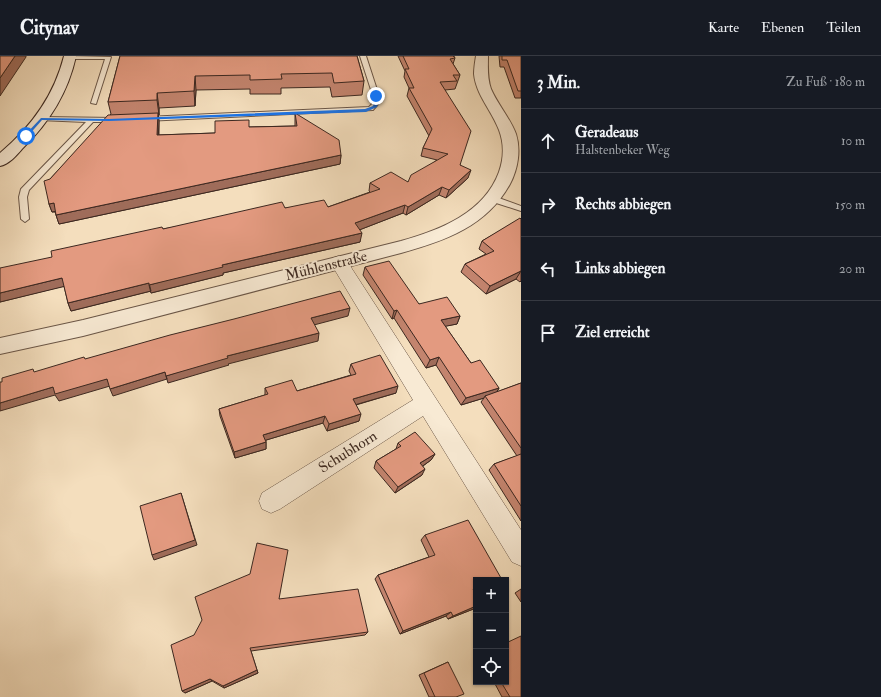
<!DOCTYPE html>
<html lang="de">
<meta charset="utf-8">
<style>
:root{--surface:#171b24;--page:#20242c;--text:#f1f3f6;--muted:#9ea1a6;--line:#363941}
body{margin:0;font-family:"IM FELL Double Pica",serif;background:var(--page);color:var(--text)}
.controls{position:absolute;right:12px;bottom:12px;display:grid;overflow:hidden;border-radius:0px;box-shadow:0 1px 3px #0004}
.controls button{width:36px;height:36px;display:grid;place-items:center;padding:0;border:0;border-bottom:1px solid var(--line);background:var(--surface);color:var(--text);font:20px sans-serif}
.stop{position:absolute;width:12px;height:12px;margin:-9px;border:3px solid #1a73e8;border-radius:50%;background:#fff}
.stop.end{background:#1a73e8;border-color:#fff;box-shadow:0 1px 4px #0008}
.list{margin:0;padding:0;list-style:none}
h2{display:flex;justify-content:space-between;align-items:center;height:52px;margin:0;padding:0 16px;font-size:17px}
h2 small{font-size:13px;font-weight:400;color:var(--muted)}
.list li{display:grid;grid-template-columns:26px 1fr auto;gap:12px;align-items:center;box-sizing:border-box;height:64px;padding:0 16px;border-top:1px solid var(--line)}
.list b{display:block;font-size:15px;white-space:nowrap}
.list p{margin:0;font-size:13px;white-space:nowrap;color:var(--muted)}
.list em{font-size:13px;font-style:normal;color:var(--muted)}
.icon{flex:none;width:22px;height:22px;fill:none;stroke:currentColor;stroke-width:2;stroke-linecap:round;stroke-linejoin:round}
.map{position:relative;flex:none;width:521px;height:641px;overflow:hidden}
header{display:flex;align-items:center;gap:24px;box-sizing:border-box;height:56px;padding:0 20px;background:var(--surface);border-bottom:1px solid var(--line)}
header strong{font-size:19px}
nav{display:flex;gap:22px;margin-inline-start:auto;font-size:14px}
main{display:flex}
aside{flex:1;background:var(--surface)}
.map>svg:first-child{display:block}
</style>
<header>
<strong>Citynav</strong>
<nav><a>Karte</a><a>Ebenen</a><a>Teilen</a></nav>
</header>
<main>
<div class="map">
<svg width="521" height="641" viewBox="0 0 521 641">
<rect width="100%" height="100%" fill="#f4debd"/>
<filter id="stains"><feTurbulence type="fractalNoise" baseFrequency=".005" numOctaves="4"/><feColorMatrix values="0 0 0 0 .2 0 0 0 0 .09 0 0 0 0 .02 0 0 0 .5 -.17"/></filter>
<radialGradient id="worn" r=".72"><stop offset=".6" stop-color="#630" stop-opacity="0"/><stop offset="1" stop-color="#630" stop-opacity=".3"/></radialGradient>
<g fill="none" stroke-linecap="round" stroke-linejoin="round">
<defs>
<path id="service" d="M68 0 111 1 96 48 91 47 105 3H70L68 2Z
M360 0H366L379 40V47L373 54 145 65 142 63 145 61 369 51 373 47V40Z
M41 61 117 62 120 64 117 66H93L29 134 27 141 29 163 25 166 21 163 19 141 21 133 86 66 39 64V62Z
M490 141H496L521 150V155L490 145Z"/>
<path id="minor" d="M339 200 345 202 521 474V510L512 506 423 360 280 453 271 457 262 453 259 445 262 437 413 344 330 206 333 202Z"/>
<path id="tertiary" d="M476 0H488C488 11 487 22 491 33 498 49 510 62 516 78 521 94 518 113 510 128 487 170 445 185 401 197L83 280 0 298V282L83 264 401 185C440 174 484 157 499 116 504 102 504 87 499 74 492 55 476 39 474 18 474 12 475 6 476 0Z"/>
<path id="secondary" d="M64 0H76C68 37 49 67 22 93 16 100 9 108 0 110V97C31 71 54 40 64 0Z"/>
</defs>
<!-- service casing -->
<use href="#service" stroke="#6a5647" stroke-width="2"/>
<!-- minor casing -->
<use href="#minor" stroke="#6a5647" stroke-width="1"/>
<!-- tertiary casing -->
<use href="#tertiary" stroke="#6a5647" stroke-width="2"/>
<!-- secondary casing -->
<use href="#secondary" stroke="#3c2820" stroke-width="2"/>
<!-- service -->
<use href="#service" fill="#f8ead4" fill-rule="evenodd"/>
<!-- minor -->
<use href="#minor" fill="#f8ead4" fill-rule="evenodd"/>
<!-- tertiary -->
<use href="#tertiary" fill="#f8ead4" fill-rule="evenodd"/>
<!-- secondary -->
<use href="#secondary" fill="#f8ead4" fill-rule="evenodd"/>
</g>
<!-- wall -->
<path fill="#c3846e" stroke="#3c2820" d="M120 0H357L364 25 362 39 332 41 330 31 281 32V38H250V33L196 34 195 50 159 52V59H158L159 65V79L215 77 249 71 295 70V57L341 99 340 108 59 168 55 156H52L49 148 50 123 111 58 108 46Z
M398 0H454L455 2 453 8 460 19 455 33 445 34 460 109 468 122 446 142 439 139 406 159 403 157 359 174 360 186 223 217V219L151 237V235L71 255 68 247 64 230 0 246 52 201 163 173 285 152 328 151 370 136 369 135 370 127 408 126 437 104 421 100 423 92 429 80 407 40 409 32 404 21 405 15Z
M499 0H521V42H515L504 11H500Z
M521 163V225L520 226 516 223 486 238 461 216 465 208 486 198 479 193 482 185Z
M365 211 419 248 460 260 457 268 445 270 471 307 499 332 497 336 521 327V465L489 414 494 408 517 400 481 346 484 342 461 349 436 309 426 312 394 262 392 263 363 219Z
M351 308 396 337 356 349 359 365 327 375 323 367 266 384V393L235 402 220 360 219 353 265 339V332L297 335 351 319 349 315Z
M398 387 435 398 431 404 423 410 422 419 395 437 374 412 376 405 396 393Z
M425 479 501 522 499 524H476V534L474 535 476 538V552L448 563 446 560 400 578 375 523 378 519 429 501 421 484Z
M521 533V546L515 537Z
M279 543 368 576 365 579 251 595 257 614 258 617 224 632 212 625 185 637 194 579Z
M448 606 456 641H429L419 619Z
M494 626H506L521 641H502Z"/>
<!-- shaded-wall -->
<path fill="#9f6c5a" stroke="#3c2820" d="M15 0H26V1L0 40V22Z
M195 20 196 34 195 50 194 35Z
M157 37 159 52V59L157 44Z
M158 57 159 65 158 87 157 79Z
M341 99 340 108 59 168 56 159Z
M471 114 468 122 446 142 449 134Z
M442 131 439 139 406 159 408 151Z
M54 147 57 155 52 156 49 148Z
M405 149 403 157 354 176 355 167Z
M362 177 360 186 223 217V219L151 237 149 229 222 209Z
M521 215 516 223 486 238 490 230Z
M62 222 66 230 0 246V237Z
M149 227 151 235 71 255 68 247Z
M350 252 348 260 310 270 311 262Z
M397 254 394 262 392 263 394 255Z
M460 260 457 268 437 272 441 264Z
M319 277 318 285 228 308 229 309 168 327 166 320 227 300Z
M439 301 436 309 426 312 430 304Z
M165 316 167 323 113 340 110 333Z
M107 323 110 330 59 345 55 339 0 355V347L53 331Z
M398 330 396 337 351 350 353 343Z
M499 332 495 339 485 340 484 342 461 349 466 342Z
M361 358 359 365 327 375 329 368Z
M325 360 323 367 263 385V379Z
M266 386V393L235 402 234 396Z
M435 398 431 404 417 414 420 407Z
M425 413 422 419 395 437 398 431Z
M181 437 197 489 154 504 152 499Z
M476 550V552L448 563 453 560Z
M451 556 446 560 400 578 403 575Z
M257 614 258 617 224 632 223 630Z
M210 623 212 625 185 637 182 635Z"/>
<!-- building -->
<path fill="#e39a80" stroke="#3c2820" d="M0 0H15L0 22Z
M120 0H357L364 25 334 27 332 17 281 18 282 23 250 24V19L195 20 194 35 157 37V44L108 46Z
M403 0H453L455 2 450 3 460 19H453L457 25 440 26 471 75 460 109 471 114 449 134 442 131 408 151 405 149 355 167 362 177 222 209 223 211 149 229V227L68 247 62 222 0 237V212L52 201 51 195 162 171 163 173 282 146 285 152 324 144 328 151 380 133 370 127 391 116 408 126 411 119 448 98 423 92 432 73 409 32H414L405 13H409Z
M502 0H521V35H518L507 4H502Z
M158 57 157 79 215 77V65L249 64V71L297 70 295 57 339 84 341 99 56 159 54 147 49 148 44 125 50 123 108 59Z
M520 162 521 163V216V215L490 230 465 208 494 195 482 185Z
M389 205 419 248 447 241 460 260 441 264 471 307 480 304 499 332 466 342 439 301 430 304 397 254 394 255 365 211Z
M340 235 350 252 311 262 319 277 227 300 228 302 166 320 165 316 110 333 107 323 55 338 53 331 0 347V326H2V322L33 313 34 316 84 301 85 303 170 279 234 263Z
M380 299 398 330 353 343 361 358 329 368 325 360 263 379 266 386 234 396 219 353 268 338 265 332 292 324 297 335 356 318 351 308Z
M521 327V392L485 340Z
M415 376 435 398 420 407 425 413 398 431 376 405 401 390 398 387Z
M521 398V450L494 408Z
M181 437 195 484 152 499 140 450Z
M468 464 501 522 497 524H476V532L473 533 476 538V550L453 560 451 556 403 575 378 519 435 499 425 479Z
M257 487 288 494 279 543 358 533 368 576 250 592 257 614 223 630 210 623 182 635 171 589 194 579 202 564 195 541 250 518Z
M521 580V641H510L501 626H506V587Z
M448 606 464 638 456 641H435L424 617Z"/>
<!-- route -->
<path fill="#1a73e8" d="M376 39 378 40V47L377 51 366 56 109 65 42 64 27 81 24 80 41 62 109 63 365 53 373 50 374 47V40Z"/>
<g text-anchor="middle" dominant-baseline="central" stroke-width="4" stroke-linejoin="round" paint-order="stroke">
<!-- street labels -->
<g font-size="15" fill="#3c2820" stroke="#f8ead4">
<text transform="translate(326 210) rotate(-14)">Mühlenstraße</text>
<text transform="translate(348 396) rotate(-32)">Schubhorn</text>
</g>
</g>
<rect width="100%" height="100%" filter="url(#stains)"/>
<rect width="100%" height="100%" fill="url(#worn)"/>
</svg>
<div class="controls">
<button>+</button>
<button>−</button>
<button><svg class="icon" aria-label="locate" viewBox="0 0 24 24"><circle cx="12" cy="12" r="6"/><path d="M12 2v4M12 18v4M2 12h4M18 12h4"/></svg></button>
</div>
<div class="stop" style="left:26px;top:80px"></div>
<div class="stop end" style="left:376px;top:40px"></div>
</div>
<aside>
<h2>3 Min.<small>Zu Fuß · 180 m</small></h2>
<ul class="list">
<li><svg class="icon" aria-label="ahead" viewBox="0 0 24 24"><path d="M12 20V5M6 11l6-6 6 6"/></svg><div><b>Geradeaus</b><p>Halstenbeker Weg</p></div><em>10 m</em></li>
<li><svg class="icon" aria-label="right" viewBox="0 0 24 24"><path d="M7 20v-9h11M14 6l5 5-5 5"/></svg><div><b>Rechts abbiegen</b></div><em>150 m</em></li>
<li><svg class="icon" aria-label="left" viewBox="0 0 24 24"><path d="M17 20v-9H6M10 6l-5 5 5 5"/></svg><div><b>Links abbiegen</b></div><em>20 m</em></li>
<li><svg class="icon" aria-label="arrive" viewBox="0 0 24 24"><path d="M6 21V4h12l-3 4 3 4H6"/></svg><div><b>Ziel erreicht</b></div></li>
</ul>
</aside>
</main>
